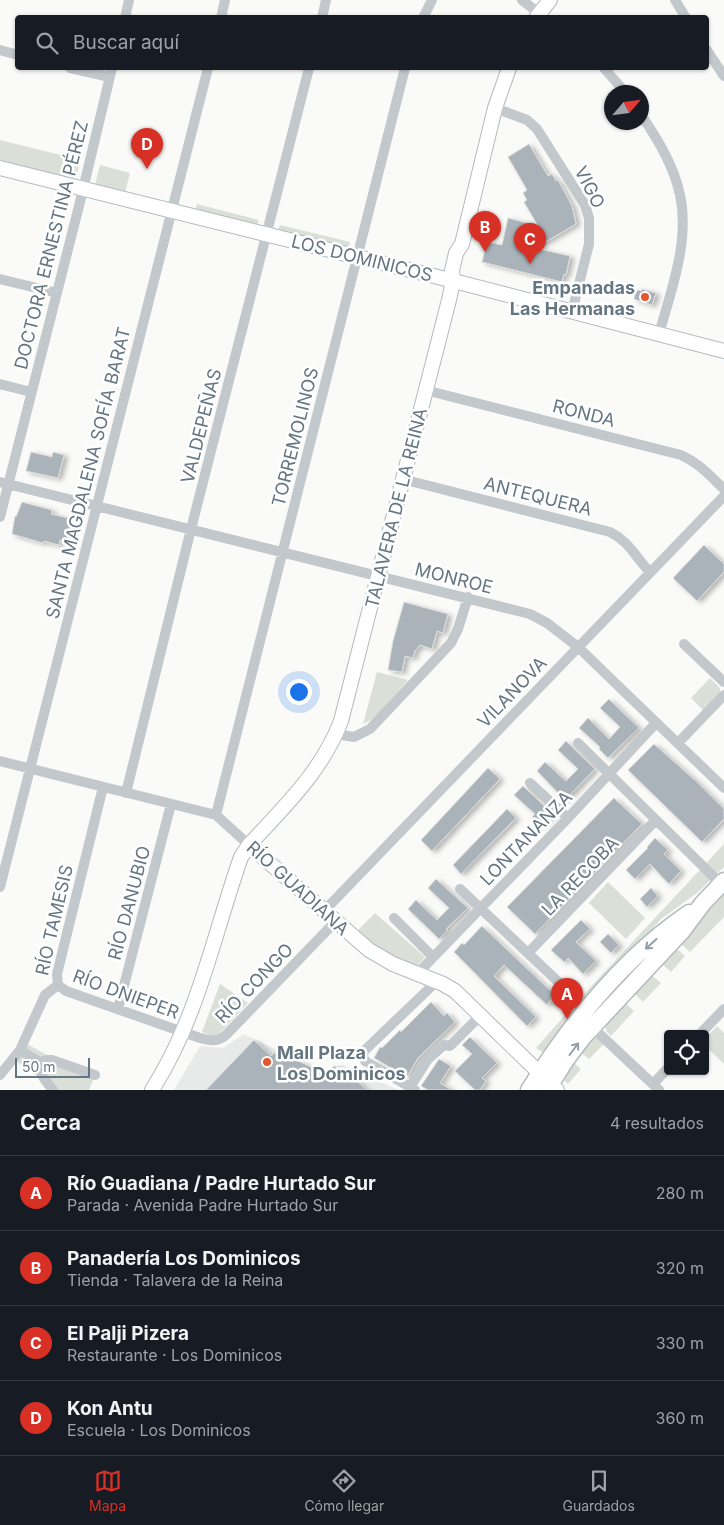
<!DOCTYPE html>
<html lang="es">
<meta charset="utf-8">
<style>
:root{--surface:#171b24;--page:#20242c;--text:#f1f3f6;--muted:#9ea1a6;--line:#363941;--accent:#d93025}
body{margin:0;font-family:Inter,sans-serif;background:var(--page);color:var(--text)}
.controls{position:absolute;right:15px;bottom:15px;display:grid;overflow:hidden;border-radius:5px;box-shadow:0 1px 4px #0004}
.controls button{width:45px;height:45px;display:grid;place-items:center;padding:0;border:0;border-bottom:1px solid var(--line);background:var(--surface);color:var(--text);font:25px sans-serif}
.compass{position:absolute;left:604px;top:85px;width:45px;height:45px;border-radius:50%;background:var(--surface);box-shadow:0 1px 4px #0004;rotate:62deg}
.scale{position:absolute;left:15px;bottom:12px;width:75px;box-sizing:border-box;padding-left:5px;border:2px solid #657683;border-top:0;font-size:14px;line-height:18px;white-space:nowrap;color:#657683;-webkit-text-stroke:4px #fff;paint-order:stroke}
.you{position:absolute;left:298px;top:691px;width:18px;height:18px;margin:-12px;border:4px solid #fff;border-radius:50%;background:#1a73e8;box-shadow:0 0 0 8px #1a73e833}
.badge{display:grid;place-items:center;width:32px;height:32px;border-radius:50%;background:var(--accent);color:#fff;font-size:16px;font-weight:700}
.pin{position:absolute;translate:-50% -41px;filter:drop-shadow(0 1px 2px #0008)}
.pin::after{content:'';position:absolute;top:26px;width:18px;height:15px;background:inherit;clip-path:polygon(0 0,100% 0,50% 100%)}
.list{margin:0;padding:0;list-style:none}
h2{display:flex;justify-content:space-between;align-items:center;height:65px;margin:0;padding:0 20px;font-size:21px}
h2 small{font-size:16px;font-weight:400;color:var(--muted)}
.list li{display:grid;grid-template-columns:32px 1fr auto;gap:15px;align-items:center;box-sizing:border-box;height:75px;padding:0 20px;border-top:1px solid var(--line)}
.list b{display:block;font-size:19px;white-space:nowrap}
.list p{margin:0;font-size:16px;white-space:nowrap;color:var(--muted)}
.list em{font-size:16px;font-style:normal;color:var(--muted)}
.icon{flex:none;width:28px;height:28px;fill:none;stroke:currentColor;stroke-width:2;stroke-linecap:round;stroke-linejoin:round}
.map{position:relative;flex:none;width:724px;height:1090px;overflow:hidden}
.search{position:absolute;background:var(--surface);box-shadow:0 1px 4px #0004;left:15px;right:15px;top:15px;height:55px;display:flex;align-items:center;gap:12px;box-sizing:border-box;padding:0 18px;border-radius:5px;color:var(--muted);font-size:19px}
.sheet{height:365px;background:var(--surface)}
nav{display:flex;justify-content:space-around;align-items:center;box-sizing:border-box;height:70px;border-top:1px solid var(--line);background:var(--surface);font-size:14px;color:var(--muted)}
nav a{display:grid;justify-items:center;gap:2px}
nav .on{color:var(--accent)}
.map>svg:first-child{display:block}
</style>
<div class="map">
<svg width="724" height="1090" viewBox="0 0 724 1090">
<defs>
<filter id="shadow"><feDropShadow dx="4" dy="2" stdDeviation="2.5" flood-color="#0004"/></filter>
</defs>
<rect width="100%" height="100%" fill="#fafaf8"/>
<!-- built -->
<path fill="#e8e9e9" d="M244 1034 318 1070 343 1065 398 1090H174L200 1046 223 1048Z"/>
<!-- green -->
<path fill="#dadfd7" d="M0 140 81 160 75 180 0 160Z
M100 165 130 173 125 192 95 185Z
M197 204 259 220 257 226 195 211Z
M280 225 350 242 349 249 278 231Z
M377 672 408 680 375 718 363 724Z
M710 678 720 688V692L703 710 691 698Z
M724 844V867L697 893 661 919 544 1053 536 1048 583 995Z
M608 882 645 918 626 939 589 903Z
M724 894V917L690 952 679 942Z
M375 913 425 957 417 966C392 958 377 949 357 931Z
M675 947 685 956 671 972 660 962Z
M650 974 661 983 643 1002 633 992Z
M220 984 248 1003 219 1034 213 1037 202 1032Z
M624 1002 634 1011 611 1036 606 1031 605 1021Z
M717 1026 724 1033V1064L705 1046V1039Z
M595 1038H598L604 1044 589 1059 580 1052 589 1039Z
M27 1044 49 1056 35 1075 16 1061Z
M573 1062 581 1069 568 1084 562 1078Z
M53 1064 91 1077 93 1080 89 1090H58L44 1072C45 1065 47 1065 53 1064Z"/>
<!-- building -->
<path fill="#aab3b9" stroke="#dcdcda" filter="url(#shadow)" d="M529 144 548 176 552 174 556 181 558 180 572 206 576 224 535 248 570 256 566 275 564 274 562 282 482 262 487 242 502 245 508 218 538 226 524 202 527 200 523 193 527 190 508 157Z
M642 289 656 293 652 305 634 299 636 290 641 291Z
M31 452 52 457 53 452 64 455 58 478 26 471Z
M22 502 52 510 51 514 72 519 66 541 60 540 59 545 44 541 43 543 12 534 15 516 16 517Z
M704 545 724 564V572L697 601 673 578Z
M404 602 448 614 443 633 437 631 432 649 420 645 415 651 413 658 405 656 402 672 388 670 393 641Z
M609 699 639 728 608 758 599 749 600 747 579 728 588 718 609 739 620 727 600 708Z
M566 741 595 769 565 800 537 771 545 762 566 781 578 769 558 750Z
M654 744 697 782 724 809V819L702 842 628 770Z
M488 768 500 779 432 851 421 840Z
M523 786 553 814 541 826 532 817 535 814 514 795Z
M614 798 642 824 535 934 507 907Z
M507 809 516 818 461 874 453 865Z
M655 838 668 850 664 854 681 871 669 884 650 864 635 879 626 870 648 848 647 847Z
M436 879 468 908 446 929 448 930 439 939 408 909 416 900 437 920 449 908 428 888Z
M651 888 658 896 647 907 640 899Z
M581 920 590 929 576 942 596 961 583 974 568 958 564 962 551 950Z
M482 926 555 995 547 1005 504 965 494 976 536 1017 527 1026 454 952 462 943 464 945Z
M608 934 619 945 611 953 600 942Z
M431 1002 444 1016 447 1013 455 1022 418 1058 407 1077 374 1058 380 1047 382 1048 400 1030 401 1032Z
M470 1037 497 1063 482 1078 486 1081 480 1090H475L455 1071 472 1054 462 1045Z
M254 1040 271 1056 277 1051 326 1074 334 1066 350 1075 367 1090H206Z
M439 1059 451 1066 440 1083 452 1090H428L421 1086Z"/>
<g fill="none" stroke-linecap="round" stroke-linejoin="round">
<defs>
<path id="secondary" d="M536 18 550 0
M0 168 442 278 724 351
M249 845 369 950 393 964 443 984 455 991 557 1090
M152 1090C198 1018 213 937 241 857L249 845C285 806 322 771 341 721L449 300 453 281 452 271 456 253 462 244 495 108 509 68"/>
<path id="primary" d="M529 1090C571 1023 623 958 689 913
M547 1090 565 1061 583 1037 682 931 703 903 724 881"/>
</defs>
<!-- secondary casing -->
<use href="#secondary" stroke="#b3babf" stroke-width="16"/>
<!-- primary casing -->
<use href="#primary" stroke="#b5babe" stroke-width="19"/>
<!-- street -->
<path stroke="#c3c8cc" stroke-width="10" d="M522 0 545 18
M675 0 686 18
M125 18 129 0
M221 18 225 0
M322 18 326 0
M423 18 432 0
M706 49 724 76
M0 50 18 55
M70 68 110 77
M604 68 625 92
M495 108 527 120 537 129 585 205 589 218V244L572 312
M642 116C658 140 674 166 680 195 690 241 671 291 659 334
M0 279 57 293
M0 384 31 392
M425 390 681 455C699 463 710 476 724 489
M402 479 610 532C630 542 635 557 650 572
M0 482 530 614 547 623 578 647 724 788
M0 517 79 206 112 68
M684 644 724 682
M336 734 354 737 370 729 451 643 458 629 468 597
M578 743 721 884
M678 743 724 695
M0 761 216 815 249 845
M530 783 568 818
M126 793 191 529 309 68
M216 815 405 68
M0 887 208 68
M460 889 587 1009
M324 911 724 496
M394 918 433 957
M528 953 655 821
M417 974 568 818 656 723
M58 985 66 991 200 1038C210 1041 218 1042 226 1035L336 921
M58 985 57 974 103 787
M118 1009 171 804
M592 1027 659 1090
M700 1034 724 1009
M20 1050 41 1063
M0 1075 20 1050 45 995 58 985
M653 1084 668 1068
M410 1087 428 1059 444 1045 450 1046 481 1015
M53 1090C46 1082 27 1059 52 1060L95 1075
M415 1090 365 1061 363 1056 364 1051 437 981"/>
<!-- secondary -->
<use href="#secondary" stroke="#fff" stroke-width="14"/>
<!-- primary -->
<use href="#primary" stroke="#fff" stroke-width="16"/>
</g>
<!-- one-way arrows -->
<defs><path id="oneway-shaft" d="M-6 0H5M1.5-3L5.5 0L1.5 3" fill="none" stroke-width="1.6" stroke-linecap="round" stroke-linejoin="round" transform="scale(1.25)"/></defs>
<g stroke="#939fa8">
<use href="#oneway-shaft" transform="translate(651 944) rotate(138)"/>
<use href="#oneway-shaft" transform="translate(574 1049) rotate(-53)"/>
</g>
<!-- markers -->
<g fill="#e4572e" stroke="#fff" stroke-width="2">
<circle cx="645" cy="297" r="5"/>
<circle cx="267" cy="1062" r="5"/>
</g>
<g text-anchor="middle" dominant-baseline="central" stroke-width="5" stroke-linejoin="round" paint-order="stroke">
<!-- street labels -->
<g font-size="18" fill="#657683" stroke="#fff">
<text transform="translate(590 187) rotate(63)">VIGO</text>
<text transform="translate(51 245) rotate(-76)">DOCTORA ERNESTINA PÉREZ</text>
<text transform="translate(362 258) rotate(14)">LOS DOMINICOS</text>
<text transform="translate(584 413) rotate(14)">RONDA</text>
<text transform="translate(201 426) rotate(-76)">VALDEPEÑAS</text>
<text transform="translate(295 437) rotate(-76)">TORREMOLINOS</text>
<text transform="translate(88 473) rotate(-76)">SANTA MAGDALENA SOFÍA BARAT</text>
<text transform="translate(538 496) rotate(14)">ANTEQUERA</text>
<text transform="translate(396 508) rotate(-76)">TALAVERA DE LA REINA</text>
<text transform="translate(454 578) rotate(14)">MONROE</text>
<text transform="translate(512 692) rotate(-46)">VILANOVA</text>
<text transform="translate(526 838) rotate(-46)">LONTANANZA</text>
<text transform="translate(580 876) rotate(-46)">LA RECOBA</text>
<text transform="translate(298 888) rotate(42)">RÍO GUADIANA</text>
<text transform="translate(129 903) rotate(-75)">RÍO DANUBIO</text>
<text transform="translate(54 920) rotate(-77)">RÍO TAMESIS</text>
<text transform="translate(254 983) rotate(-46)">RÍO CONGO</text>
<text transform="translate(126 994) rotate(20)">RÍO DNIEPER</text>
</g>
<!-- poi labels -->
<g font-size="18" font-weight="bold" fill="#657683" stroke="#fff" text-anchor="end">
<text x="635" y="287">Empanadas<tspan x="635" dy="21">Las Hermanas</tspan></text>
<text x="277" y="1052" text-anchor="start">Mall Plaza<tspan x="277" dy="21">Los Dominicos</tspan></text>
</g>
</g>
</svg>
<div class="controls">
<button><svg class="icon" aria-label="locate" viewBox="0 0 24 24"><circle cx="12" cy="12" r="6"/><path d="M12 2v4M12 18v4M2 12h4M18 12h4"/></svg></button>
</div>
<svg class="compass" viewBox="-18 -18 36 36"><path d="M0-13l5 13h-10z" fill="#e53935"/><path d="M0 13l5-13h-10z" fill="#9ea1a6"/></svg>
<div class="scale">50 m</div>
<div class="you"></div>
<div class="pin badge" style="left:567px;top:1019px">A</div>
<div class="pin badge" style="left:485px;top:252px">B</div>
<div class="pin badge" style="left:530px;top:264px">C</div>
<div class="pin badge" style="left:147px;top:169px">D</div>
<div class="search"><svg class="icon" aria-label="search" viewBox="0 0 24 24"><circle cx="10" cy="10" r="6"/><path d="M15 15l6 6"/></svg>Buscar aquí</div>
</div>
<section class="sheet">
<h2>Cerca<small>4 resultados</small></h2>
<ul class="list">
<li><span class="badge">A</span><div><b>Río Guadiana / Padre Hurtado Sur</b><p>Parada · Avenida Padre Hurtado Sur</p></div><em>280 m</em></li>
<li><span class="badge">B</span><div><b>Panadería Los Dominicos</b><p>Tienda · Talavera de la Reina</p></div><em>320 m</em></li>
<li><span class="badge">C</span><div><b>El Palji Pizera</b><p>Restaurante · Los Dominicos</p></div><em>330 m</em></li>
<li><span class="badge">D</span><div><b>Kon Antu</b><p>Escuela · Los Dominicos</p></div><em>360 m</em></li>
</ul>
</section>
<nav>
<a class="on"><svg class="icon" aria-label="map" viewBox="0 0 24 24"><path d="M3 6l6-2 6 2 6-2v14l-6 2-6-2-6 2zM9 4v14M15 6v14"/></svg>Mapa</a>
<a><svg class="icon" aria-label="directions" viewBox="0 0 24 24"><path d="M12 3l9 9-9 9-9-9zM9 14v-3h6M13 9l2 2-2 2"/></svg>Cómo llegar</a>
<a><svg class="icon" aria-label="saved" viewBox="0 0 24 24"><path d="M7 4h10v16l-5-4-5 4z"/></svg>Guardados</a>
</nav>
